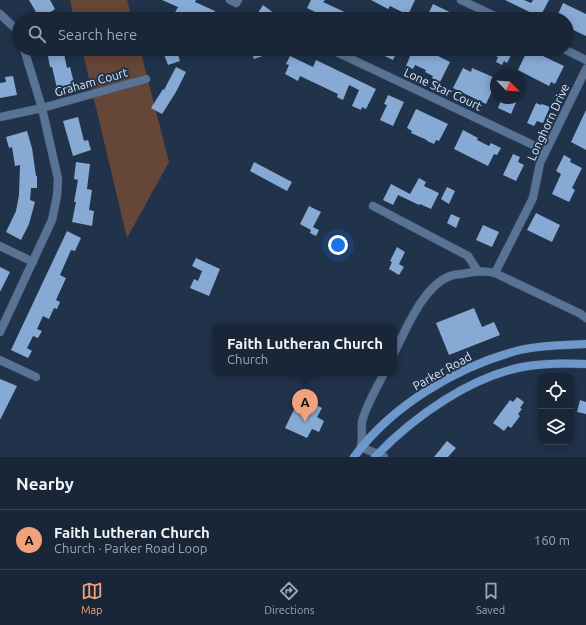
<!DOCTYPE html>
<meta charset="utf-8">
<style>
:root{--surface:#182638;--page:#253243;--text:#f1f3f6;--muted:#9fa5ae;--line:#364353;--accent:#f1a27b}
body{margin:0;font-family:Ubuntu,sans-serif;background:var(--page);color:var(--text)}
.controls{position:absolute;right:12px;bottom:12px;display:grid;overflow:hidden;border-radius:8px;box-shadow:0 2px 10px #0003}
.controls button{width:36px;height:36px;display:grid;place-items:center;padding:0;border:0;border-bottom:1px solid var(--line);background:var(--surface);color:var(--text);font:20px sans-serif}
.compass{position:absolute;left:490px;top:68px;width:36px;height:36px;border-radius:50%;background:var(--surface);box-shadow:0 2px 10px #0003;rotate:115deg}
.you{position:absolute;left:338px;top:245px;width:14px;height:14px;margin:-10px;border:3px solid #fff;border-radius:50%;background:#1a73e8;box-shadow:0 0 0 6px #1a73e833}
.badge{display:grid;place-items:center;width:26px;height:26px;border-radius:50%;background:var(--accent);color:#111;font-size:13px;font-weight:700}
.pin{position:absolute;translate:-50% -33px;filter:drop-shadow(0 1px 2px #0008)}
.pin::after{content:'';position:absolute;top:21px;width:14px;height:12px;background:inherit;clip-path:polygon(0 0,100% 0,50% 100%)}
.popup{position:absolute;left:213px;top:324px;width:184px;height:52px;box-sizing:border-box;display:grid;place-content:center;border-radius:8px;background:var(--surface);filter:drop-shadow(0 1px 3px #0005);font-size:13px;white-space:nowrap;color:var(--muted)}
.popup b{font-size:15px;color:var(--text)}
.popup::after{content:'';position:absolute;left:50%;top:100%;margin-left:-8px;border:8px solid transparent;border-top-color:var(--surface)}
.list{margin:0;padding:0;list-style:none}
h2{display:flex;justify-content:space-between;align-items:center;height:52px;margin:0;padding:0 16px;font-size:17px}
h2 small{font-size:13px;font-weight:400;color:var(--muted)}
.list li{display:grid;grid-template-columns:26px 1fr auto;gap:12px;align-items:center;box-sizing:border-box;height:60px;padding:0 16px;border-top:1px solid var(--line)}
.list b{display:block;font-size:15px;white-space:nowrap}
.list p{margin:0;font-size:13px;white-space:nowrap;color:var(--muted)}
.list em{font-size:13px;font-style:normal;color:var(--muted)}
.icon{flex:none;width:22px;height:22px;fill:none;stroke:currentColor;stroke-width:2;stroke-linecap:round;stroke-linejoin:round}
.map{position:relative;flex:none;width:586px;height:457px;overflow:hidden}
.search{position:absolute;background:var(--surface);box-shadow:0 2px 10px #0003;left:12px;right:12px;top:12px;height:44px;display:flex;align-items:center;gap:10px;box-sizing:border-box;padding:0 14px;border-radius:22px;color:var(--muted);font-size:15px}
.sheet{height:112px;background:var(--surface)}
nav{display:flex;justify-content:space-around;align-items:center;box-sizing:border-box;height:56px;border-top:1px solid var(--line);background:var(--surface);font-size:11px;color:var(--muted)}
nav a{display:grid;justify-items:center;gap:2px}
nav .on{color:var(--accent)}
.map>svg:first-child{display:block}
</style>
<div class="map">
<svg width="586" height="457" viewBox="0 0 586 457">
<rect width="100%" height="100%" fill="#20334b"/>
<!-- green -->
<path fill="#664637" d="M70 0H127L132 19H74Z
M82 49H140L169 162 127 238Z"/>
<!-- building -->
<path fill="#87aad5" d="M29 0H50L55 9 40 19Z
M162 0H196L195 2 215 11 214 13 226 19H180L173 16 178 7Z
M311 0H325L323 2 349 14 347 19H329L307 8Z
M371 0H415L408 15 390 6 388 9Z
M505 0H524L531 3 533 0H549L540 17Z
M563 3 586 14V36L567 27V19H556Z
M433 4 464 19H426Z
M263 5 274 13 270 19H254Z
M57 49H63L67 68 70 67 74 83 57 88 52 67H50L47 51Z
M162 49H176L180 61 168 65Z
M250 49H279L280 50 254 59Z
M370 49H398L393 60Z
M413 49H419L433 55 434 54 450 62 440 82 432 78 433 76 425 72 426 70 415 65 413 69 406 66Z
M481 49H514L507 63 504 61 502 65 496 62 498 57Z
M528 49 564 66 555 84 551 82 549 86 518 70Z
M290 56 313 67 316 60 376 89 366 109 362 107 361 110 352 106 359 90 349 85 343 100 337 97 338 94 300 76 298 81 285 74 289 65 286 64Z
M176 67 186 72 176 92 162 114 151 108 163 89 164 90Z
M463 68 471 72 472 68 493 77 492 80 496 83 486 104 453 88Z
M13 76 17 95 0 98V83L6 82 5 77Z
M388 95 404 102 393 126 380 120 387 105 384 104Z
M502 98H518L511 114 498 108Z
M536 103 541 105 542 104 550 107 543 123 537 121 534 126 527 123Z
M416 109 448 124 439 141 436 140 434 144 427 141V140L411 133 412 131 407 128Z
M586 110V150L571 142Z
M78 117 84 141 88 140 91 150 73 156 63 121Z
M463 130 478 138 477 140 489 146 491 143 501 148 497 155 494 154 488 166 454 149Z
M27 131 32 148 36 176H37V188H31L30 200 35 202 29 224 21 240 6 232 16 211 19 195 20 165 15 166 12 147 9 148 6 137Z
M513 154 520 157 518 162 524 165 516 181 503 175Z
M564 155 571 159 570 162 582 168 572 188 575 190 569 202 552 194 561 174 556 171Z
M76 162 90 164 87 189 92 190 89 210 94 211 92 226 72 222 76 202H74L78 180 74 179Z
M254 162 292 182 287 191 250 171Z
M419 178 426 182 424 186 439 193 431 209 420 204 419 205 398 195 393 205 383 200 391 184 410 194Z
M447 187 455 191 449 204 441 199Z
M309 206 321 212 313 227 319 230 316 236 310 233 311 230 300 224Z
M536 213 560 225 552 242 527 230Z
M451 214 460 218 456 228 447 223Z
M483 225 499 232 492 247 476 240Z
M67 231 81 238 75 251 71 250 60 275 66 278 56 300 60 302 57 309 54 308 49 319 43 316 37 329 42 331 38 338 33 336 27 348 32 351 28 358 11 350Z
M397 247 405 252 399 264 404 267 399 275 389 269 392 262 390 261Z
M196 258 220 269 209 296 190 288 194 279 198 281 202 271 192 266Z
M0 267 10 272 0 292Z
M474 308 482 327 494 322 500 335 449 355 436 323Z
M0 379 17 386 0 420Z
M300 397 322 408 317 417 324 421 319 432 312 429 307 438 285 428Z
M517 397 524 402 520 408 522 409 518 414 520 416 511 428 508 426 504 431 493 423 510 400 513 402Z
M580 400 586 402V414L577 412Z
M447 441 456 448 448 457H434Z"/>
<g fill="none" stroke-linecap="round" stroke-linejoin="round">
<defs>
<path id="street" d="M230 0 236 3 238 0
M461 0 501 19
M0 14 19 32
M330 49 546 151
M564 49 586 60
M0 117 42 108 146 79
M373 206 468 256 477 270
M0 246 33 262
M495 273 533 198 540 163 586 69
M0 332 52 220 57 196 58 179 42 108 24 49
M394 353C406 330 423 286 450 276 453 275 458 274 462 274 474 271 483 270 495 273L581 314 586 318
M0 360 36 377
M384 457 361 447C363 438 361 430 362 422 366 405 377 388 384 373"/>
<path id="secondary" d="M354 457C392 405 458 366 520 350 541 345 564 345 586 344
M375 457C413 417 472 375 528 366 547 363 567 363 586 364"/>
</defs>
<!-- street casing -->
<use href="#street" stroke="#3e5067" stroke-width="9"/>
<!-- secondary casing -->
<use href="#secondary" stroke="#3e5067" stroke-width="9"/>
<!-- street -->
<use href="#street" stroke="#597395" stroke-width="8"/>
<!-- secondary -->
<use href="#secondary" stroke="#6e98cc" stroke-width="8"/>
</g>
<g text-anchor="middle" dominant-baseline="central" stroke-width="4" stroke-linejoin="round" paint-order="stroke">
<!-- street labels -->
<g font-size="12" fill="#dde9f8" stroke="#20334b">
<text transform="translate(91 82) rotate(-16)">Graham Court</text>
<text transform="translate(443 89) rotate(25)">Lone Star Court</text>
<text transform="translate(548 122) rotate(-65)">Longhorn Drive</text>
<text transform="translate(442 371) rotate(-29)">Parker Road</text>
</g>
</g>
</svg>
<div class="controls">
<button><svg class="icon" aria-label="locate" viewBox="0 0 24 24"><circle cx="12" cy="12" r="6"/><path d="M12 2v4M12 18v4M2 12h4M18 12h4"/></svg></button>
<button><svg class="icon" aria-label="layers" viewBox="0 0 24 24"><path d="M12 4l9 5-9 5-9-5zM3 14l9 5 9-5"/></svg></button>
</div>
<svg class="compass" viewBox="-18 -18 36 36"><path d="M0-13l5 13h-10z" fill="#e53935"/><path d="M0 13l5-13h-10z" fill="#9fa5ae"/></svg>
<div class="you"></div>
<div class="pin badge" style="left:305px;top:422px">A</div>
<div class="popup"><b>Faith Lutheran Church</b>Church</div>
<div class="search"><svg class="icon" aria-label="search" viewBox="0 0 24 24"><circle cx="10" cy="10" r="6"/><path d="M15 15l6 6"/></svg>Search here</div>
</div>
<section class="sheet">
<h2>Nearby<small></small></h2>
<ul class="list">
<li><span class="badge">A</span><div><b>Faith Lutheran Church</b><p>Church · Parker Road Loop</p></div><em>160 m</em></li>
</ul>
</section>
<nav>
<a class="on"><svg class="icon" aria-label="map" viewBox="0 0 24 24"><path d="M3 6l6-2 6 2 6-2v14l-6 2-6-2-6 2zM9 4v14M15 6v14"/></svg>Map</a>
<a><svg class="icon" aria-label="directions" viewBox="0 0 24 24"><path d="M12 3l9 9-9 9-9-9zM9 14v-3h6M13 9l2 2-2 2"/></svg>Directions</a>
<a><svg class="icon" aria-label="saved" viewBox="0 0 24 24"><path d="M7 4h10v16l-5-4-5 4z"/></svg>Saved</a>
</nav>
